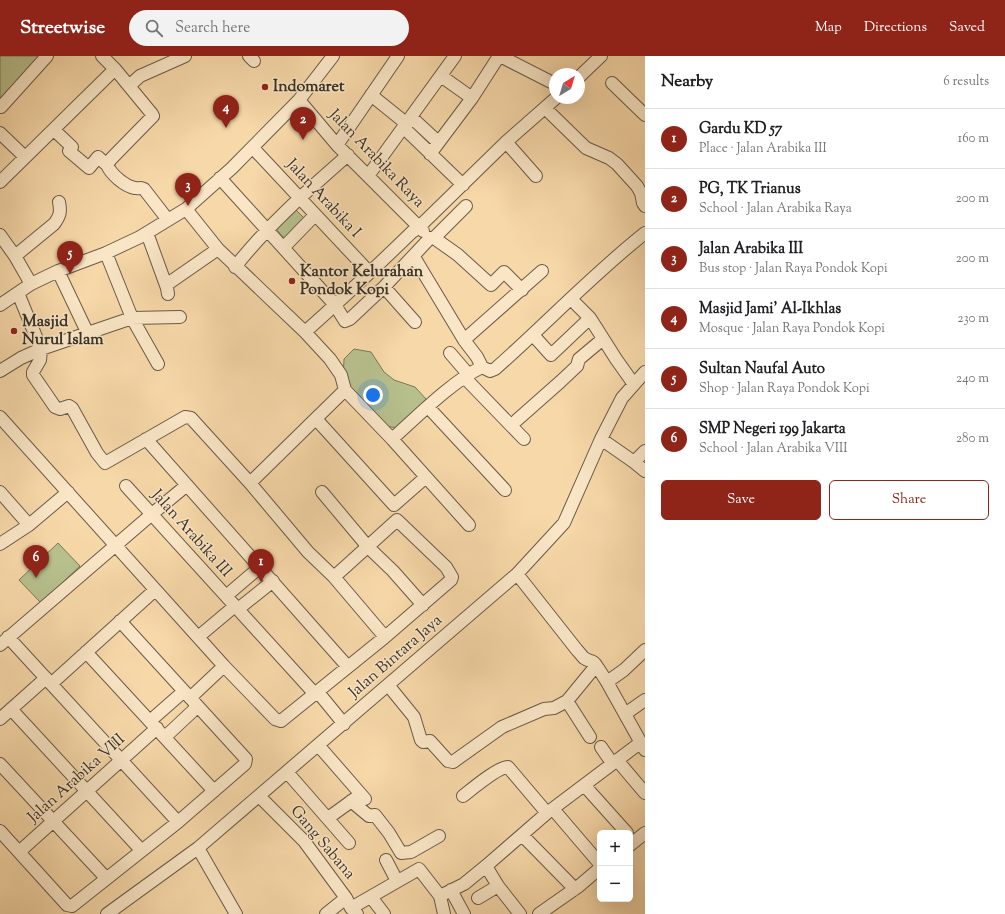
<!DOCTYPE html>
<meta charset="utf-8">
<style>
:root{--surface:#fff;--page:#f2f2f2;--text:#202124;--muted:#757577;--line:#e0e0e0;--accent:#8f2418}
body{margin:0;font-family:"Sorts Mill Goudy",serif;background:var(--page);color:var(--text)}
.controls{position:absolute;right:12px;bottom:12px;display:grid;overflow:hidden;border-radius:6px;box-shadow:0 4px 16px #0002}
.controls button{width:36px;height:36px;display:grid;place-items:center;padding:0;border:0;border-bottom:1px solid var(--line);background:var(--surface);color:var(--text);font:20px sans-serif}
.compass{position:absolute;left:549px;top:12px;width:36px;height:36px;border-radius:50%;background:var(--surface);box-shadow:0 4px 16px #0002;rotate:38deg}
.you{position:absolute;left:373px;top:339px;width:14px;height:14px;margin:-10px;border:3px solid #fff;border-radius:50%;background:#1a73e8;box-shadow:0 0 0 6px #1a73e833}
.badge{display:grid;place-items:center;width:26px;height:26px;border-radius:50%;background:var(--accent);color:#fff;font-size:13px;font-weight:700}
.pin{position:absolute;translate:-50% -33px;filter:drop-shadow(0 1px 2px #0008)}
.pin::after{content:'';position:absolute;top:21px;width:14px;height:12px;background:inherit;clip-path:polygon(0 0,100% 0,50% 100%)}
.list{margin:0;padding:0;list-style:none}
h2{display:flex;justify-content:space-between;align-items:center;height:52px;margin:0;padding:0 16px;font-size:17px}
h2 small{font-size:13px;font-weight:400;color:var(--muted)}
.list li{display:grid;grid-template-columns:26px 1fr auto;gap:12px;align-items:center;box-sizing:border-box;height:60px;padding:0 16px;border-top:1px solid var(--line)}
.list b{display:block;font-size:15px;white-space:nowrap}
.list p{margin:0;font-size:13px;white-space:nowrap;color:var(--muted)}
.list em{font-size:13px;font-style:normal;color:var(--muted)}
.actions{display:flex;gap:8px;padding:12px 16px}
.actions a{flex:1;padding:9px 0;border:1px solid var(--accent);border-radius:6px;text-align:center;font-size:14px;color:var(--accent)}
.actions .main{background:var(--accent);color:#fff}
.icon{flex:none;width:22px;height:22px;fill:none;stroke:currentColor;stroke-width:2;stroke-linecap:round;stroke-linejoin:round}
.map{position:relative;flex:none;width:645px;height:858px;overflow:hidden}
header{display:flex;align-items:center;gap:24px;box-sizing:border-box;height:56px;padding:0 20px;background:var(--accent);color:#fff}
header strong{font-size:19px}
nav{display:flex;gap:22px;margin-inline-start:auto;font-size:14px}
.search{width:280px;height:36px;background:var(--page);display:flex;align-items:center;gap:10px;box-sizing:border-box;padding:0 14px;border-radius:22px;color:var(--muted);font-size:15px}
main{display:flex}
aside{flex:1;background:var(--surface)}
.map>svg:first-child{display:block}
</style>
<header>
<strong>Streetwise</strong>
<div class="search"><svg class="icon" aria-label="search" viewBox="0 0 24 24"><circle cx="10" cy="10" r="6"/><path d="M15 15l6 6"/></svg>Search here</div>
<nav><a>Map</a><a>Directions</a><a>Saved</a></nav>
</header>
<main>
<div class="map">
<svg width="645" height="858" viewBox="0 0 645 858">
<rect width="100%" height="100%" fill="#f7d8a9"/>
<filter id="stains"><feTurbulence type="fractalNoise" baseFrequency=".005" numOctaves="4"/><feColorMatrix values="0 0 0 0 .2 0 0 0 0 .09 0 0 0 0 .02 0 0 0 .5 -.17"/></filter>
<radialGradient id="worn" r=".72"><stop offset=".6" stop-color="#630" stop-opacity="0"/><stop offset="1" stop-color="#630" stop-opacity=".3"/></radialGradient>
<!-- green -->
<path fill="#b7c08d" stroke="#78785a" d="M0 0H46L0 46Z
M295 153 305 163 285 183 275 172Z
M354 293 371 296 384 316 394 324 415 331 426 343 400 372 382 370 343 324 344 303Z
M58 487 80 510 41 547 19 524Z"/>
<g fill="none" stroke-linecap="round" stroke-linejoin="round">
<defs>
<path id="minor" d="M102 0 115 13
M249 0 254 5
M500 0 555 28
M441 20 472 42
M579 21 601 0
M612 27 645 59
M129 30 152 58 153 60 111 103 107 109C111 118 124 130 135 132 139 133 140 131 144 133L168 164
M371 39 407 68
M299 44 337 89 423 175
M1 51 47 0
M545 52 586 92 609 102 617 108 637 130 641 137 643 147 645 150
M411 61 438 86
M404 72 463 129
M54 74 72 91 69 95 89 112 98 101 107 109
M0 77 25 101
M506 86 536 120
M337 89 398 0
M253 92 369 216
M430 98 472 42 499 0
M368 120 455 0
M220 122 335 249 345 265 350 263 384 231 430 182
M0 126 115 13 129 30 140 20 185 0
M186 153 218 193 305 276 330 303 341 319 345 334 392 383 469 469
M147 177 167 232 168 238
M0 179 15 200 31 228
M430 182H434L458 199 491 229 504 216 522 234
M434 182 466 150
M284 191 315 159
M106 197 132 262 158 308
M15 200 54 168C60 160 61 156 59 146
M414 201 464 284 477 301 482 311
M235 211C268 169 308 134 348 99
M58 215 88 278
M166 229 218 193
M384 231 415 266
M18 237 41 293 40 304 33 316V319L55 351 60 353 69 350 72 352 97 397 105 407 185 361 191 362 250 427 308 496 334 521 385 581
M571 243 590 262 616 303 633 327
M0 249 31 228 58 215 106 197 140 181 186 153 232 112 299 44 333 0
M305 276C341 244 377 210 412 176L419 171 506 86 556 42
M533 279 551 299 590 262
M464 284 542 215
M450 297 468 318
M0 315 21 302 41 293 132 262 180 261
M464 321 524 383
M428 351 505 434
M0 361 224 610 275 663 281 665 385 581 451 524 452 521 446 511 397 464
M316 363 394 449
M517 364 560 326 577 310 579 303 603 283
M146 383 348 611
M392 383C418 360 451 326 482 311L490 315 495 313C546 268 592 219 645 177
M601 383 634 406 645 415
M634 406 645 395
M250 427 345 334
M126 430 314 637
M0 436 29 469
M322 436 368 491 393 515 423 549
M394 449 426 421
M0 488 29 469 68 436
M517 518 577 594C579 596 582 600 584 602 591 607 592 602 598 612
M334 521 397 464
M226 540 260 511
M238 553 273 525
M8 581 178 766
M198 581 235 550
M0 589 152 458 187 429
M645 594 624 614 607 626 645 694
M86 596 214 735
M51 628 155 534
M388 629 414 661 421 684 423 686 430 685 448 705 453 706 502 671 544 653 554 652 567 645 595 611 598 612 607 626
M317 635 344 668
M190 642 224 610
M567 645 590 681
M11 653 141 794
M625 658 645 644
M0 663 46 622
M150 665 183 636
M165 681 197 651
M318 689 365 743
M601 691 612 707
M617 704 645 737
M0 708 106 822
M287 716 349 787
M584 729 627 777
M259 740 304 785 346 842 351 852 357 858
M463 740C472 733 498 711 508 711L547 757
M351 745 369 760 375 759 389 777 401 797 411 796 439 780
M553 753 600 808
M328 762 357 741
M0 775 67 849 72 850 178 766 245 708 246 703 120 565
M522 779 575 833
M630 789 645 777
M198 792 236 858
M19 796 157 672
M386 804 397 825
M486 810 498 830 520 858
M451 834 464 858
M440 840 464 828 486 810 547 757 640 687
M371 841 384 858
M478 842 498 830
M351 852 419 813 440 840 444 858
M107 858 198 792 517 518 564 467 601 383 622 342 645 316
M326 858 346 842
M539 858 579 830 600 812"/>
</defs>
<!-- minor casing -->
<use href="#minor" stroke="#685b48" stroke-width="14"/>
<!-- minor -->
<use href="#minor" stroke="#fae6c7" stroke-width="12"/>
</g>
<!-- markers -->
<g fill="#8f2418" stroke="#fae6c7" stroke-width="1.5">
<circle cx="265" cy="31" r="4"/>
<circle cx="292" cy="225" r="4"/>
<circle cx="14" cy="275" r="4"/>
</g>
<g text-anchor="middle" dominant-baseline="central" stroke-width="3" stroke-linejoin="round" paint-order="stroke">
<!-- poi labels -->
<g font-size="16" font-weight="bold" fill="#393127" stroke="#fae6c7" text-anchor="start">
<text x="273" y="31">Indomaret</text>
<text x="300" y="216">Kantor Kelurahan<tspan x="300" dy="18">Pondok Kopi</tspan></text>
<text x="22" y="266">Masjid<tspan x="22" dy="18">Nurul Islam</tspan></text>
</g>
<!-- street labels -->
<g font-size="16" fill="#393127" stroke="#fae6c7">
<text transform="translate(376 103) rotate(46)">Jalan Arabika Raya</text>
<text transform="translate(323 143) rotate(47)">Jalan Arabika I</text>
<text transform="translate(191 478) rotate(48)">Jalan Arabika III</text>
<text transform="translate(396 601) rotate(-41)">Jalan Bintara Jaya</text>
<text transform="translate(77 723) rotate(-42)">Jalan Arabika VIII</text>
<text transform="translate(322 787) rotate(50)">Gang Sabana</text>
</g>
</g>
<rect width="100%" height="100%" filter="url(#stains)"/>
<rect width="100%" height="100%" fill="url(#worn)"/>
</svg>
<div class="controls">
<button>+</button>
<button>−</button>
</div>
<svg class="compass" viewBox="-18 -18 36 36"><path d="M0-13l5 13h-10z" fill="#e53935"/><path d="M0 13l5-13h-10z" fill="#757577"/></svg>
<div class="you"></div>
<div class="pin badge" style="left:261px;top:526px">1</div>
<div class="pin badge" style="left:303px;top:84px">2</div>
<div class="pin badge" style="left:188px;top:150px">3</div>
<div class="pin badge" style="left:226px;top:72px">4</div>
<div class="pin badge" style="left:70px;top:218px">5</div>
<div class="pin badge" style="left:36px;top:522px">6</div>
</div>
<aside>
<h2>Nearby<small>6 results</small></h2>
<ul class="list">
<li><span class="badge">1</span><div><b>Gardu KD 57</b><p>Place · Jalan Arabika III</p></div><em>160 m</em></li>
<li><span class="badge">2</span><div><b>PG, TK Trianus</b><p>School · Jalan Arabika Raya</p></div><em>200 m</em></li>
<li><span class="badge">3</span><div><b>Jalan Arabika III</b><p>Bus stop · Jalan Raya Pondok Kopi</p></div><em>200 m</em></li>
<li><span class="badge">4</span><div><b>Masjid Jami' Al-Ikhlas</b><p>Mosque · Jalan Raya Pondok Kopi</p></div><em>230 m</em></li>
<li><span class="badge">5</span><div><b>Sultan Naufal Auto</b><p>Shop · Jalan Raya Pondok Kopi</p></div><em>240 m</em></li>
<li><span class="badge">6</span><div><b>SMP Negeri 199 Jakarta</b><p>School · Jalan Arabika VIII</p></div><em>280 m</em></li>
</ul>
<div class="actions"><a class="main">Save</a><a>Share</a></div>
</aside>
</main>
